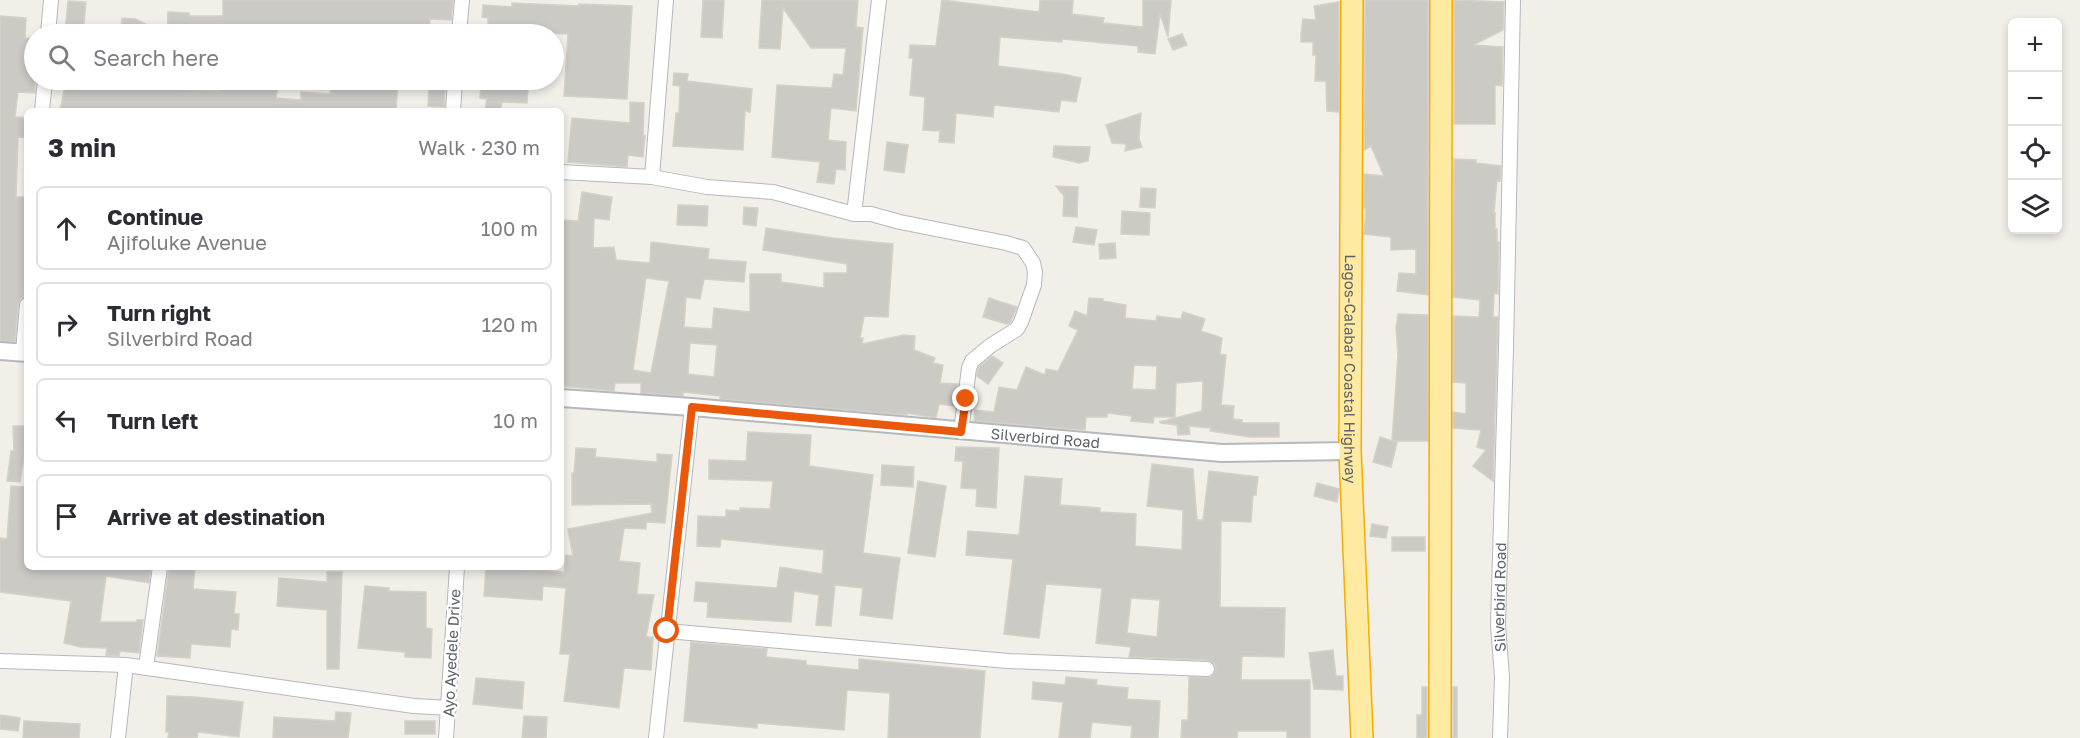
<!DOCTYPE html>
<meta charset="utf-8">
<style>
:root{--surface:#fff;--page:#f7f7f7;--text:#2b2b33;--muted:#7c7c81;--line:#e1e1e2}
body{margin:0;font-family:"Golos Text",sans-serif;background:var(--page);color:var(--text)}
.controls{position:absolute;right:18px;top:18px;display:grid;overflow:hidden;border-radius:9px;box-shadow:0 3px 9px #0003}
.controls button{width:54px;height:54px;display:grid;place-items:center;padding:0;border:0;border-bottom:2px solid var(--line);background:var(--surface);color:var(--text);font:30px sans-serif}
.stop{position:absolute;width:18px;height:18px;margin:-14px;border:4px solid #ea580c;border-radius:50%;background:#fff}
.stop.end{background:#ea580c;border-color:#fff;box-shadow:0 2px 6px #0008}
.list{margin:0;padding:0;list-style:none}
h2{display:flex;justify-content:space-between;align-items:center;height:78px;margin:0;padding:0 24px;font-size:26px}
h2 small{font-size:20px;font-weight:400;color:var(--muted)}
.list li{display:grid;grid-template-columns:39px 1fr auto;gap:18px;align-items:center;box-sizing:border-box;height:84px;margin:0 12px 12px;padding:0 12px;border:2px solid var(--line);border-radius:9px}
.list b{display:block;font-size:22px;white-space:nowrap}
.list p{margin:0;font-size:20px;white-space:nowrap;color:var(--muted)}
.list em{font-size:20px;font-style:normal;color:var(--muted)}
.icon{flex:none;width:33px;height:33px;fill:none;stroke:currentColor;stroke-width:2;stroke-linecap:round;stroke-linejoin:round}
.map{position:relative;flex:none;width:2080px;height:738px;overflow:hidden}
.search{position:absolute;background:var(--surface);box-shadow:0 3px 9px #0003;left:24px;top:24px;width:540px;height:66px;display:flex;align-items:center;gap:15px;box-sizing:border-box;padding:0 21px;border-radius:33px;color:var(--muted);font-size:22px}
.panel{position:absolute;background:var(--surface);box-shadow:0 3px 9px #0003;left:24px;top:108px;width:540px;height:462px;border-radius:9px}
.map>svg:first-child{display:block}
</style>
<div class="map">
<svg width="2080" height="738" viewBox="0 0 2080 738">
<rect width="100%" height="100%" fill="#f1efe8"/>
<!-- building -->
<path fill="#cccac5" stroke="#d6d1c6" stroke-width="1.5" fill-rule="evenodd" d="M223 0H453L451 20 430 19 429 34H288L208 30V34H167L168 12 189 13V16H223Z
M703 0H724L722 38 701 37Z
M762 0H858L856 27 863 28 856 111 831 108 828 140 846 142 845 170 836 169 834 184 817 182 820 162 772 157 777 85 832 88 834 74 843 75 846 48H811L783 8 780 49 759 48Z
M942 0 1039 12 1040 0H1073L1072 14 1104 18 1103 23 1143 27V0H1171L1168 37 1160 14 1155 54 1138 52V46L1062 39V42L1000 37 998 66 1063 74 1081 78 1076 102 1061 100 1059 112 994 105 993 117 956 113 954 143 939 142 940 131 923 130 925 97 910 95 913 58H909L910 45 936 46Z
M1365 0H1428V295L1397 291 1399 273 1416 274V249L1391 250V237L1364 234 1366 209 1364 208V174L1384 176 1371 146 1364 150Z
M1454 0 1504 2 1503 30 1473 45 1503 47 1502 86 1495 85V124H1454Z
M68 1 86 2 83 34 65 32Z
M1339 2V112L1327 111 1326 81H1315L1316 55H1313V42H1301V34L1303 19 1316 20 1314 6Z
M512 3 579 6V4L632 6 627 99 564 96 568 34 488 31V18L482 17 483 5 512 7Z
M0 16 26 18 25 38 34 39 35 93 18 92 15 117 27 118V138L18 137 16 197H27V232L25 275H27L24 297 20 299 18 304 15 342 0 341Z
M122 18 136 19 164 34H120Z
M1182 34 1187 45 1173 50 1168 39Z
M674 73 688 74 687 81 752 89 750 112 745 111 743 150 673 146 676 113H679L680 86 673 85Z
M75 80H174L173 89 220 91 221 80H279L276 98 301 100V92L330 94 332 80H398L396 111 339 108 338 111H219L155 108V111H60L65 85 75 87Z
M501 80 517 81 516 87H528L527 103 502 102 500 111 485 110 487 99 480 98 481 84 501 85Z
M429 87 445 88 444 107 428 106Z
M630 102 644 103 643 135 645 136 643 157 628 155 627 167 568 162 572 118 630 123Z
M1141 113 1139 139 1142 147 1125 151 1126 144 1112 143 1106 125Z
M887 142 908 145 904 173 884 170Z
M1054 146 1090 147 1088 161 1079 163 1053 157Z
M1454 159 1476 160V163L1501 166 1500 181 1497 180 1494 213H1495V229H1497V242H1499L1498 294 1494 293 1493 317H1498L1493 481 1473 466 1486 450 1477 447 1481 430 1453 428V412L1466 414V383L1453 382V316L1479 317 1480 300 1453 297Z
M1056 186 1078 187 1077 217 1063 216 1064 196Z
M1141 188 1156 189 1155 208 1140 207Z
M582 192 612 197 609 220 594 218 593 248 614 247 616 260 650 263 651 242 709 249 708 259 746 262 744 282 704 279 700 299 686 297 684 327 712 329 714 308 750 312V274H781V282L824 288V273H847V264L763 250 766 228 832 238 893 244 888 317 864 316 860 338H863L862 344 904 335 915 336 914 350 935 358 933 363 943 365 940 383 958 384 955 406 939 404 936 418 907 413V415L720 399V396L683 392V396L641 393V383H615L614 391 561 386V220L578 221ZM646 278 669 281 651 373 633 370ZM690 343 717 345 714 377 688 374Z
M678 205 708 206 707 226 677 225Z
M744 207 758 208 756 226 743 224Z
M1122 211 1150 213 1149 235 1121 234Z
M1076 227 1097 230 1094 245 1073 242Z
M1115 243 1116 258 1100 259 1099 244Z
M989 298 1017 307 1010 323 1007 324 983 317Z
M1089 298 1103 299V301L1126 305 1125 318 1156 321 1157 316 1181 319 1183 312 1205 319 1201 331 1222 338 1220 354 1226 355 1221 405 1234 406 1233 419 1242 420V423H1279V437H1250L1210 431 1211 428 1189 426 1190 434 1178 435 1177 425 1161 423 1160 422 1202 411 1203 381 1176 383 1175 417H1154L1153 423 1131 421 1132 416 1107 413V417H1086L1085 430 974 421 975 410 994 412 999 387 1017 390 1026 367 1045 375 1046 369 1058 371 1078 330 1069 326 1075 311 1087 316ZM1134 365 1157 366 1156 390 1132 389Z
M1398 314 1428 315V441H1393L1397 442 1391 467 1373 462 1380 437 1392 441 1398 355 1396 328Z
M992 356 1003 363 988 384 977 376 978 370 979 367Z
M13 426H27V438L20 482 7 481 11 451H14Z
M748 432 811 435 809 466 873 475 863 553 900 558 892 619 860 615 863 588 835 585 831 626 816 625 819 595 794 591 791 622 707 617 708 602 694 601 696 582 777 588 780 567 822 574 824 550 721 539 720 547 697 546 698 516 726 517V510L740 511V508L770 509 773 481 709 479V460L746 461Z
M956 447 999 448 996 508 976 506 977 489 961 488 963 461H955Z
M576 448 596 449 595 457 657 462V454L672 455 665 523 646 522V529L624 528 619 561 640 563 637 594 654 595 646 637H653L651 670 624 668 619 708 564 701 570 654H560L566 588 543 586 542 600 484 596 486 567 564 572 566 555 573 556 568 529 652 513 651 504 572 505V473H574Z
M1152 464 1193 469 1197 520H1203L1209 471 1258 477 1256 495H1253L1251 522 1221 521 1220 607 1285 608 1284 657 1242 656 1241 680H1310V738H1287V731H1238L1237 738H1181L1182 720H1188L1189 677H1211L1216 670 1215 664 1207 660 1129 657 1131 647 1096 643 1102 588 1046 584 1039 638 1004 634 1013 559 966 555 968 531 1019 535 1025 476 1062 479 1060 505 1100 508V512L1136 514 1135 546 1182 550 1183 510 1147 506ZM1131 598 1160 600 1157 637 1127 633Z
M882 465 914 467 913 487 881 485Z
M918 481 946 486 935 557 908 553Z
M1317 483 1339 489 1337 502 1314 496Z
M11 486 27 487V567H151L149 583 106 576 100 622H137V620H143L139 653 120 651 119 656 106 655 107 648 80 647 64 643 71 601 0 592V538L7 539Z
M1372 524 1388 527 1386 538 1370 536Z
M1392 537H1425V551H1392Z
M169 567H195L193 589 236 592 234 614H239L238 630 231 629 230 647 191 644 190 658 157 656Z
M327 572H342L339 669H327V610L277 606 279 578 327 582Z
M365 586 389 588V591L426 592V628L432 629 431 658 405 657V652L358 648Z
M691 642 767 649 766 657 806 661V665L859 670V659L985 671 980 738H888L890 693 847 690 844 730 757 723V728L684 721Z
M1333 650 1336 676H1343V690L1314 689 1309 653Z
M1066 677 1097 680 1096 685 1128 688 1127 699 1160 701 1158 738H1131L1132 726 1092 722 1090 738H1059L1063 702 1032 699 1033 682 1065 685Z
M476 678 524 682 522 709 473 704Z
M1422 687H1427V738H1417V715H1422Z
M1453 687H1457V738H1453Z
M167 696 195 697 243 702 239 737 198 732 197 738H168L169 732H166Z
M336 712 351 713 348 738H273L274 717 335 721Z
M0 715 20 718 18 731 0 729Z
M524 716 547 717 546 738H522Z
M24 721 80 724 79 738H23Z
M405 721H435V734H405Z"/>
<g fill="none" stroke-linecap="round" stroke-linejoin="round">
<defs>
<g id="minor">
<path d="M48 34 51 0"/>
<path d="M459 34 462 0"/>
<path d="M42 111 45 80"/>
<path d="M453 111 455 80"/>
<path d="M561 172 652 177 707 187 773 192 854 214H871L900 222 1006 243 1023 248 1033 263 1035 272 1034 285 1021 322 1017 329 990 346 972 361 969 368 961 432"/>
<path d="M652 177 666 0"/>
<path d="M854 214 879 0"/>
<path d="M23 352 27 305"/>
<path d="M667 631 1008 661 1207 669"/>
<path d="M0 661 126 665 414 706 449 708"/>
<path d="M146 667 160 567"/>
<path d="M118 738 126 665"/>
<path d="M446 738 457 567"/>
<path d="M656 738 692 407"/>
<path id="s1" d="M1500 738 1502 677 1498 625 1506 349 1513 0"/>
</g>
<g id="tertiary">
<path d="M0 351 27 353"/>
<path id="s2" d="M561 398 692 407 1222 453 1350 451"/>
</g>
<g id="trunk">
<path id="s3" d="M1352 0 1350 451 1362 738"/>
<path d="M1440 738 1441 0"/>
</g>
</defs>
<!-- minor casing -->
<use href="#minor" stroke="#b5b8bc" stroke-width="16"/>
<!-- tertiary casing -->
<use href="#tertiary" stroke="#b5b8bc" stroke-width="20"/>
<!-- trunk casing -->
<use href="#trunk" stroke="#f9ab00" stroke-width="24"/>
<!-- minor -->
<use href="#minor" stroke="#fff" stroke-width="14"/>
<!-- tertiary -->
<use href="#tertiary" stroke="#fff" stroke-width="16"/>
<!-- trunk -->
<use href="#trunk" stroke="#feeaa1" stroke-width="21"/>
</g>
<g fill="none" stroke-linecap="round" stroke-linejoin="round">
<!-- route -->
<path stroke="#ea580c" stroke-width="8" d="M667 631 692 407 961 432 966 399"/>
</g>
<g text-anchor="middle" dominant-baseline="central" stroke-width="5" stroke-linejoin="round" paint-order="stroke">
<!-- street labels -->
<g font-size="15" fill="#5f6368" stroke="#fff">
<text stroke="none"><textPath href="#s3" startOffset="369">Lagos-Calabar Coastal Highway</textPath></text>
<text stroke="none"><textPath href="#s2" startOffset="486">Silverbird Road</textPath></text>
<text stroke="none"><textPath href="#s1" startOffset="141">Silverbird Road</textPath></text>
<text transform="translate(451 653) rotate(-87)">Ayo Ayedele Drive</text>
</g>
</g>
</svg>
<div class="controls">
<button>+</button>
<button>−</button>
<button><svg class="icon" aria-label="locate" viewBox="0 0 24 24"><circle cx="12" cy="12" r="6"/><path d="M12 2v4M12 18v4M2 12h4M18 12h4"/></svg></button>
<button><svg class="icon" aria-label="layers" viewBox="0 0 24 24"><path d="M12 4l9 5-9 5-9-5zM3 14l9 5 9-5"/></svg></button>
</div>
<div class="stop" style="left:667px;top:631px"></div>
<div class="stop end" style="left:966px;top:399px"></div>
<div class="search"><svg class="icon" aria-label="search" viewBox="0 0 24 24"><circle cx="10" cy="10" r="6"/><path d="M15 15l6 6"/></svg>Search here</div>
<section class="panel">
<h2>3 min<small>Walk · 230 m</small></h2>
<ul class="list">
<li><svg class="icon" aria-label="ahead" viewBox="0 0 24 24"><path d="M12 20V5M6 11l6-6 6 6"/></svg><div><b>Continue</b><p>Ajifoluke Avenue</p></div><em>100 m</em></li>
<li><svg class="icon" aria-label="right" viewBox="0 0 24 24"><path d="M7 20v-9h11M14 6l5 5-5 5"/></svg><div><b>Turn right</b><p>Silverbird Road</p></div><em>120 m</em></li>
<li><svg class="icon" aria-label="left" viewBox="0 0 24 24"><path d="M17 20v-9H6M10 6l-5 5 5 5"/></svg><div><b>Turn left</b></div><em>10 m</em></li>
<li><svg class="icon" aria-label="arrive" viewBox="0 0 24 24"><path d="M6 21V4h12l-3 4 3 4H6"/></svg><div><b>Arrive at destination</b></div></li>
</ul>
</section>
</div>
